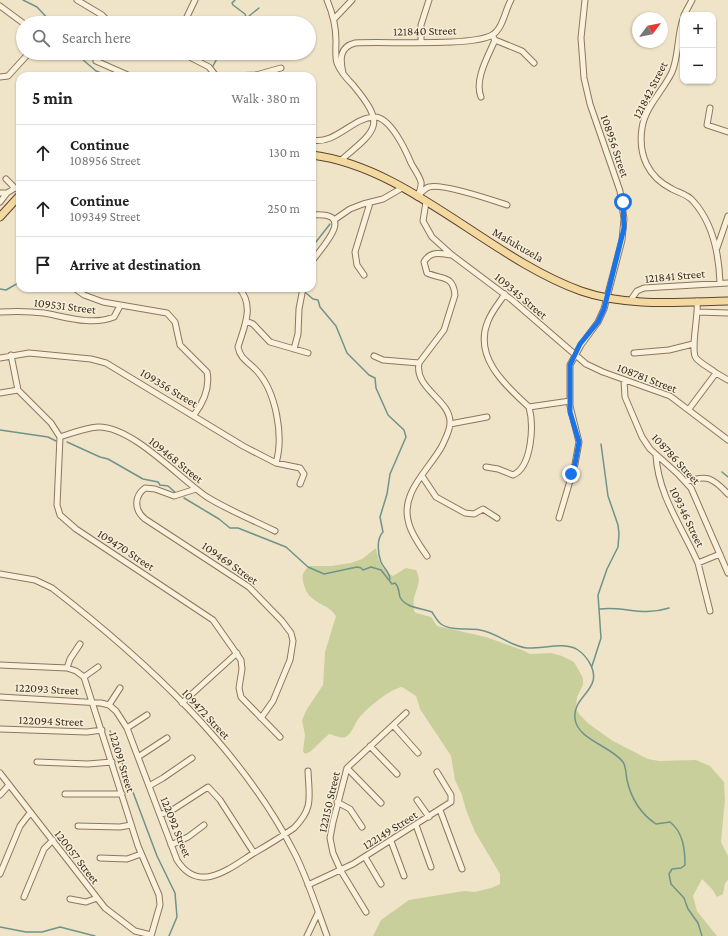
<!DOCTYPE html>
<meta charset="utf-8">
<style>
:root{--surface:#fff;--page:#f6f6f6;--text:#222;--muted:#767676;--line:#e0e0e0}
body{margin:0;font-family:"Crimson Pro",serif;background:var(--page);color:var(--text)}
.controls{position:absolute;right:12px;top:12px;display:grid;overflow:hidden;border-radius:8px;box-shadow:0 1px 3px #0004}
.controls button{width:36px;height:36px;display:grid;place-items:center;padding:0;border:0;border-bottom:1px solid var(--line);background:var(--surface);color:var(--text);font:20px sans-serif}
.compass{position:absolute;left:632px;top:12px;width:36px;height:36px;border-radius:50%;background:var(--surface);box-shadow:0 1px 3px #0004;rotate:58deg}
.stop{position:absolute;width:12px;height:12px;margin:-9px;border:3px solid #1a73e8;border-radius:50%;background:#fff}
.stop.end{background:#1a73e8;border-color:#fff;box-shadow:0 1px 4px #0008}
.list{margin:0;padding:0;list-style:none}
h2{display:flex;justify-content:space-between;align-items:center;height:52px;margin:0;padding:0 16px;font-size:17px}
h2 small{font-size:13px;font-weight:400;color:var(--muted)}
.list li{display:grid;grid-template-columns:26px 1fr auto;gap:12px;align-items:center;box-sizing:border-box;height:56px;padding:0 16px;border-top:1px solid var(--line)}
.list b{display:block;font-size:15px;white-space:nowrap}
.list p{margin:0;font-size:13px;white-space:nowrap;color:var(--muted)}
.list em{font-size:13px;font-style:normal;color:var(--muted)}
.icon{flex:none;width:22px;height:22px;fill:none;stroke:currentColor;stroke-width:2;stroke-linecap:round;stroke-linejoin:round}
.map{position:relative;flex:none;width:728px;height:936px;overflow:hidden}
.search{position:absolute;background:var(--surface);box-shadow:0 1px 3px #0004;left:16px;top:16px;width:300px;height:44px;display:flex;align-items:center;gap:10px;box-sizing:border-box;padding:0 14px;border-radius:22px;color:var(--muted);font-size:15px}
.panel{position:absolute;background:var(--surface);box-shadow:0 1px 3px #0004;left:16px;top:72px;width:300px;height:220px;border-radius:12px}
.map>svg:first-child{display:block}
</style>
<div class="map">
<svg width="728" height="936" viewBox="0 0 728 936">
<rect width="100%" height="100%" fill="#f0e4c8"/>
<!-- green -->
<path fill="#c9cf9b" d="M376 548C378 560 381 570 393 576L406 568 416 570C422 581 417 587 414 598 413 601 414 607 414 611L416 613 431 617 437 626 486 637 522 650 530 654 551 653 562 656 574 662 583 678V685L577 697 576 708 579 714 589 724 613 741 648 759 659 761 696 760 710 766 724 782 725 799 721 842 728 856V880L725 883 723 894 717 897 712 889 702 879 693 896 697 911 717 936H373L381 920 409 900 464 891 475 892 491 888 500 884V874L475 832 466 810 462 795 455 780 451 756 420 709 416 696 402 687C390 689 367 708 359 718 355 723 352 733 347 736 342 740 334 735 329 734L310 752 305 754 303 751 305 735 302 720 307 709 323 685 325 652 336 616C327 604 320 606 311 597 306 594 301 579 303 574 304 571 307 568 309 566H331L351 563 362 559Z"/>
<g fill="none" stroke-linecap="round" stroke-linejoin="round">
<!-- stream -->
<path stroke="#6f938a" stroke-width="1.5" d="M23 0 37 7 52 23
M235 0 232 3 233 5 245 14 248 22
M248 23 249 16 259 8
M75 53 96 71 109 76
M213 66 220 53
M312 247 330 224
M0 289 6 290 20 282
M306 293 313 299 318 300 320 307 336 326 347 353 369 375 375 378 376 388 388 415 404 430 406 437 390 474 387 494 380 517 383 532C376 539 378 554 381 562 384 569 389 571 390 579
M0 430 48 437 56 441
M67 442 100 457 108 459 143 479 158 482 160 485 168 486 176 493
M722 472 728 477
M184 498 219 519 230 528H238L286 547 308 567 324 574 357 567 361 568 363 570 371 567 381 570 392 584 395 583C400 588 398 591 400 597 405 608 422 608 432 612 434 615 437 621 441 624 451 631 468 628 480 630 496 632 511 647 527 648 543 649 565 641 578 650 587 656 596 670 593 681 589 695 573 701 575 719 578 740 611 746 623 762 626 766 626 775 627 780 631 798 641 814 656 824L670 822C683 832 685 849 685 865L681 868 672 869 669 874 671 884 684 898 688 909 698 923 702 936
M600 609C625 606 641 617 669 608
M592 666 601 638 598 595 607 569 618 547 619 534 618 525 608 496 601 444
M110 731 157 856 175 893 177 917 169 936
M0 927 26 932H42L60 927 95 936"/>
<defs>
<path id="minor" d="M77 0 102 15 110 23
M327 0C333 14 336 26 336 41 336 48 335 56 337 63 340 71 347 79 353 85 386 125 378 129 341 160
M0 6 23 23
M684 15 692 0
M334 19 352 0
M683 19C677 36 679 55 672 72 663 91 645 107 642 128 638 155 648 177 672 189 679 193 687 194 693 201 713 223 719 253 720 283
M184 23 195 0
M495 40 522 51 534 63
M421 42V25L429 0
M182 53 209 67 216 76
M96 61 130 76
M343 73C340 60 339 47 355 43 383 41 472 47 492 35 503 29 505 10 511 0
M232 76 256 75 281 68
M0 77 8 76 29 53
M481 97C474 80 488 56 495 40L492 35
M710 108 707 125 728 132
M312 140C335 145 352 118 374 117 390 116 406 151 411 163 414 169 419 175 421 182 422 188 419 192 417 197
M6 179 15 188
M0 193H7L15 188 20 190
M419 195C422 192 425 188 429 187 442 183 492 200 507 205
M0 202 7 193
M426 202 423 221 432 237 452 255 512 300 586 364 603 372 670 396 728 440
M312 215C357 211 324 245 312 261
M334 220 350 209 363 204 383 199 402 188
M717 248 728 216
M364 275 357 265 355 252 370 203
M74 288 84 295 103 302 167 313 175 322 180 345 207 372C210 387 203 403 194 415
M239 288C255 306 244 327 238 347 240 359 249 362 257 371 276 392 284 436 276 463
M505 294C499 303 492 311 488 321 473 357 505 385 529 407
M630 301 637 291 644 288 728 283
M697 301C699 314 690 351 696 358 701 364 710 368 716 373
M0 312C15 311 29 311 44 313 66 317 92 326 114 317L120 306
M698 312 728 313
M246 321 253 324 270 342 308 353
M294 349 298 334 299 309 303 288
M634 353 669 350 693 344
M11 355 18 390 51 423 60 437 57 505 60 515 76 529 213 620 241 660 242 669 239 688 241 697 280 737
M374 356 383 360 419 363
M0 358 29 353 91 359 106 363 243 446 276 463 300 468 304 474 300 484
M624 380 625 397 642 437 650 449 678 474 691 488 728 573
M0 393 18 390
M689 409 716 373 728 380
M450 424 487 417
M60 437C72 433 85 428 98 427 132 426 179 478 207 497 228 510 253 520 275 531
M656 455C658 495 682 527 698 563L720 554
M486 467 498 469 513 475C532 467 534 425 529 407L570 401
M422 476 436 497 465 513 474 514 483 509 497 518
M686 482C707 474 713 478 728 494
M196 489 174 496 155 489 145 488C133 497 135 511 145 519L249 587 282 621 291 633 293 641 290 660 273 701 261 718
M559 518 575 464 579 442 570 406V365L581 345 598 322 604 309 622 240 624 219 620 191 590 104 584 78 581 38 585 0
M427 556C420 546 412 535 409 524 399 493 429 470 442 446 445 439 450 431 450 423 451 400 414 389 419 363L444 330 455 295C453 274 441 280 427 273L424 262C430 251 439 253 451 255
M698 563 710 611
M0 574 35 580 52 588C145 660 241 748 295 854 308 880 317 909 327 936
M0 665 67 668 76 671 84 677 138 846 159 895 160 905 151 936
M67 668 70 659 80 644
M84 677 98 667
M0 697 101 703 109 705 116 711 127 728 177 860C199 895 230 868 254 853 268 845 281 837 294 828 314 808 309 797 308 771
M182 703 237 653
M109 705 120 688
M393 725 418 753
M127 728 147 715
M0 729 87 732 102 730
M370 746 397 774
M138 757 167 738
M37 762 88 764 112 762
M347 768 381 803
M0 773 105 908 135 931 151 935
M149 786 163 778 192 758
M65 794H122
M0 795 9 785
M417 800 429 817
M337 802 350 809 362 827
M440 810 462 869
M160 815 174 809 208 787 220 800 254 853
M416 825 431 867
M78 826 120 827 131 825
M391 841 404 876
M171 845 188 837 204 825
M365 857 381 884
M100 858 127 859 141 854
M0 874 20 826 30 813
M308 885 353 864 451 802V795L437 772
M24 897 44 849 53 840
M70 899 86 902 97 898
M366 912 341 871 333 853 330 838 333 822 347 768 406 713
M307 936 318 913"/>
<path id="major" d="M312 155C409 167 489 258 581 291 627 307 679 302 728 301
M0 217 20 195"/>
</defs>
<!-- minor casing -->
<use href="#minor" stroke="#8d765c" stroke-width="7"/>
<!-- major casing -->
<use href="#major" stroke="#5b4430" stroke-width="9"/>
<!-- minor -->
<use href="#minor" stroke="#faf1dc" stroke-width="5"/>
<!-- major -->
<use href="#major" stroke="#f3d9a0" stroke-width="7"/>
</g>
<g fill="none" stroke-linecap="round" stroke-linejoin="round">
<!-- route -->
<path stroke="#1a73e8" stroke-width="5" d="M571 474 575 464 579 442 570 412V365L580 344 598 322 604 309 624 228 623 202"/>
</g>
<g text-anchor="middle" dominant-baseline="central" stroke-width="3" stroke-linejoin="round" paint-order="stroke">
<!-- street labels -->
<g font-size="12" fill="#3d2e20" stroke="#f7eed8">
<text transform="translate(425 31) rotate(-1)">121840 Street</text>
<text transform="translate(650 90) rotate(-63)">121842 Street</text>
<text transform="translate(615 146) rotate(71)">108956 Street</text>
<text transform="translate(518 245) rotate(30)">Mafukuzela</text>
<text transform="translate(675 276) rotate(-5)">121841 Street</text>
<text transform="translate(521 296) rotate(40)">109345 Street</text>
<text transform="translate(65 306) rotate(7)">109531 Street</text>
<text transform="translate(647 378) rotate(21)">108781 Street</text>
<text transform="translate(169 388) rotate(31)">109356 Street</text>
<text transform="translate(676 459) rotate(47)">108786 Street</text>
<text transform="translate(176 460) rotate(39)">109468 Street</text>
<text transform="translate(687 517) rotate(64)">109346 Street</text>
<text transform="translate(126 550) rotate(33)">109470 Street</text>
<text transform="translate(230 563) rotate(35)">109469 Street</text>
<text transform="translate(47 689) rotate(3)">122093 Street</text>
<text transform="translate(206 714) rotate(47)">109472 Street</text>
<text transform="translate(51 721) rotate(2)">122094 Street</text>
<text transform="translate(122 762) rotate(73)">122091 Street</text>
<text transform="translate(329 802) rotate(-77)">122150 Street</text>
<text transform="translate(176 827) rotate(68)">122092 Street</text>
<text transform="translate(390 830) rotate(-32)">122149 Street</text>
<text transform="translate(77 857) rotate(52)">120057 Street</text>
</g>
</g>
</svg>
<div class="controls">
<button>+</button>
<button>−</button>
</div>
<svg class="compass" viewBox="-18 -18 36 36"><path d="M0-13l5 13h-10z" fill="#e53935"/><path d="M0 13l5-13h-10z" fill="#767676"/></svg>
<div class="stop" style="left:623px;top:202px"></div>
<div class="stop end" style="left:571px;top:474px"></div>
<div class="search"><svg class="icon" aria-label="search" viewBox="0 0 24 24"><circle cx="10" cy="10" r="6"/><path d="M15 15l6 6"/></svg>Search here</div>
<section class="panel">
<h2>5 min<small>Walk · 380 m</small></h2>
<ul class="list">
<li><svg class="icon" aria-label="ahead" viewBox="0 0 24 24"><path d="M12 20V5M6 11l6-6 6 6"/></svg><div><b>Continue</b><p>108956 Street</p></div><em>130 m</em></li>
<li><svg class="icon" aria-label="ahead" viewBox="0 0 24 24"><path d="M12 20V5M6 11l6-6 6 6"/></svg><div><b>Continue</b><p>109349 Street</p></div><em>250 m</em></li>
<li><svg class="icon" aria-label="arrive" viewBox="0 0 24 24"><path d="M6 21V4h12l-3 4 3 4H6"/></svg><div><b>Arrive at destination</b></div></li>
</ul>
</section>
</div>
